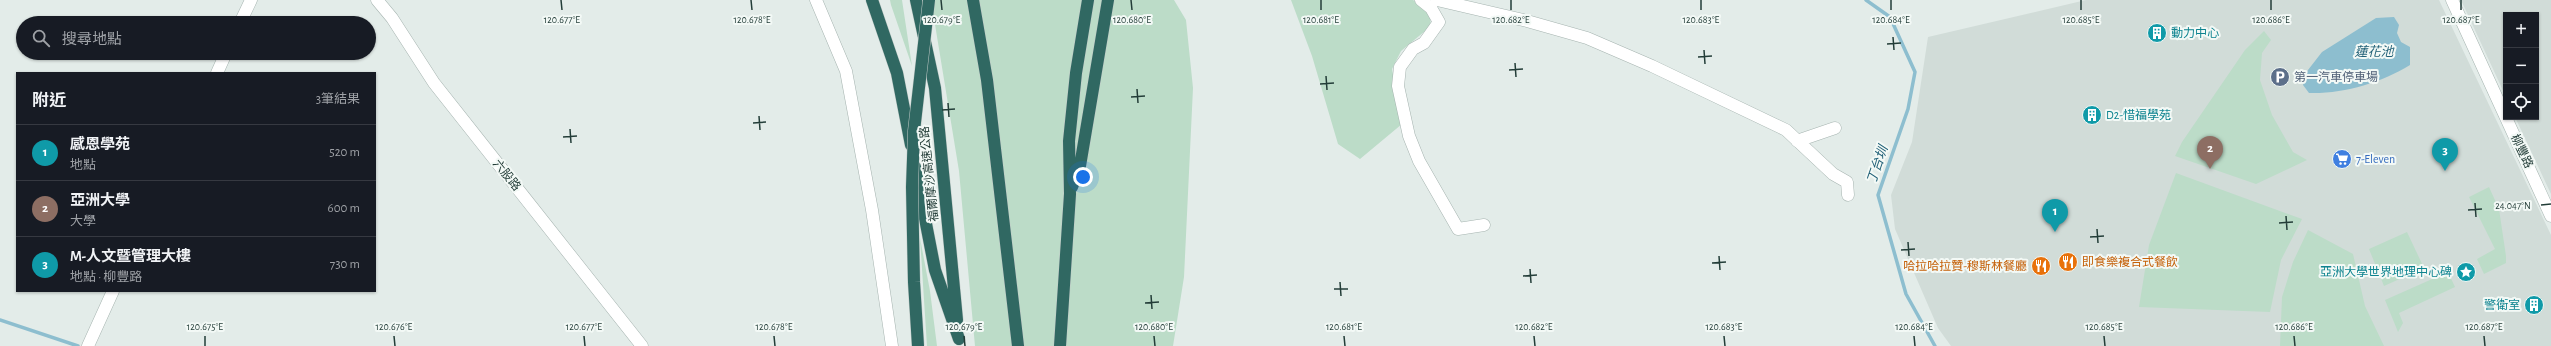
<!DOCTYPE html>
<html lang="zh-TW">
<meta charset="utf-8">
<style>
:root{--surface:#171b24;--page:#20242c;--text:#f1f3f6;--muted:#9ea1a6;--line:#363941;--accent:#ed9060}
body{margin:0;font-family:"Alegreya Sans","Noto Sans TC",sans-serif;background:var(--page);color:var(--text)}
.controls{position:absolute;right:12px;top:12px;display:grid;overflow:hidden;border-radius:0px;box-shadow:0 1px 3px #0004}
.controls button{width:36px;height:36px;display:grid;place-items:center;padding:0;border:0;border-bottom:1px solid var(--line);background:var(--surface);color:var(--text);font:20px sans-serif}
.you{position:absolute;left:1083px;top:177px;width:14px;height:14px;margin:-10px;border:3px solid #fff;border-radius:50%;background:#1a73e8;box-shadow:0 0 0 6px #1a73e833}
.badge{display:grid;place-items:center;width:26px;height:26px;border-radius:50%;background:var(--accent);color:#fff;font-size:13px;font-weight:700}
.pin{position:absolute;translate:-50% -33px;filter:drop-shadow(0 1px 2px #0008)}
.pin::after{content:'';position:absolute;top:21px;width:14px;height:12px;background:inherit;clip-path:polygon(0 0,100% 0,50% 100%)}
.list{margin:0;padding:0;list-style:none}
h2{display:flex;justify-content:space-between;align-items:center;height:52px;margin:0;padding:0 16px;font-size:17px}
h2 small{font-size:13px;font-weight:400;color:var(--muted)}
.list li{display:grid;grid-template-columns:26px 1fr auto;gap:12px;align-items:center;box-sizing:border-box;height:56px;padding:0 16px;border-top:1px solid var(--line)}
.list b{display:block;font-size:15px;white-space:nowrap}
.list p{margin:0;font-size:13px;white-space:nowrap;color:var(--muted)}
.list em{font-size:13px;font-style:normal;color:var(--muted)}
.icon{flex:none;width:22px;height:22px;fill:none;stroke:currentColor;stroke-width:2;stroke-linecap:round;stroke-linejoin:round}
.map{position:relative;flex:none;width:2551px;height:346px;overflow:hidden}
.search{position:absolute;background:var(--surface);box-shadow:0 1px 3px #0004;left:16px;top:16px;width:360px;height:44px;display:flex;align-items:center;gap:10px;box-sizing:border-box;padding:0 14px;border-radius:22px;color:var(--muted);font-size:15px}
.panel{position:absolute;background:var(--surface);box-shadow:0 1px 3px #0004;left:16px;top:72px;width:360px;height:220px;border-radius:0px}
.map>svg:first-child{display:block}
</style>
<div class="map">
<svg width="2551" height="346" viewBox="0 0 2551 346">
<rect width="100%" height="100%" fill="#e3ece9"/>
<!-- built -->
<path fill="#d1dcd8" d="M2086 0H2439L2551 235V346H1951L1938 328 1895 229 1891 195 1912 142 1928 37Z
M2461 0H2551V194L2515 117H2536V15H2506V97Z"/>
<!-- green -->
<path fill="#bcdcc8" d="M890 0H902L912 66 891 5Z
M931 0H1174L1186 20 1193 88 1184 277 1173 346H975L959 171Z
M1291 0H1413L1429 11 1431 26 1401 51 1392 69 1402 124 1360 159 1338 144 1312 56Z
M2264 31 2271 40 2262 53 2260 80 2272 115 2293 152 2307 160 2256 184 2175 156 2182 142 2245 50Z
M2176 173 2302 219 2281 260 2270 312 2139 307 2149 245Z
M2489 187 2499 209 2506 256V263L2484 274 2477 259 2495 249 2469 197Z
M2308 230 2353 254 2365 306 2384 346H2280L2282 297 2293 262Z
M2407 232 2424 268 2384 286 2369 249Z
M920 238 930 291 937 346H927Z
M2448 272 2455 287 2399 313 2403 323 2398 332 2385 300Z"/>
<!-- water -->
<path fill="#8dbecf" d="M2394 17 2399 25 2397 33 2401 42 2410 47V65C2380 83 2344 94 2309 93L2303 85 2308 70 2322 52 2376 18Z"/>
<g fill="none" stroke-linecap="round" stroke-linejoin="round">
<!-- stream -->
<path stroke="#8dbecf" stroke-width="3.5" d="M1866 0 1890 17 1915 72 1908 109 1878 195 1906 294 1935 346
M0 320 78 346"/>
<defs>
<path id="minor" d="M816 0 846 71 872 210 892 346
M1421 0 1431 8 1439 22 1424 43 1413 49 1400 67 1398 86 1409 136 1419 161 1458 229 1484 225
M1437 0 1527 21 1587 38 1652 66 1786 130 1833 174 1847 182 1848 195
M1797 141 1835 128"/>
<path id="tertiary" d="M377 0 392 18 434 83 642 346
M2452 0 2551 216
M240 23 251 0
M217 73 226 53
M88 346 113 291"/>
<path id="motorway" d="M872 0 897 73 911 145
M916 0 935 88 957 320
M973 0 987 80 1018 346
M915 167 935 270 959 339
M1072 187 1080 166 1108 0
M1060 346 1070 194 1069 141 1076 73 1088 0"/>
</defs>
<!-- minor casing -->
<use href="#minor" stroke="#a6b4b0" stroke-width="13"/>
<!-- tertiary casing -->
<use href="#tertiary" stroke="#a6b4b0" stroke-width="13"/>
<!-- motorway casing -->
<use href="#motorway" stroke="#c1c9c7" stroke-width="13"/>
<!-- minor -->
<use href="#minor" stroke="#fff" stroke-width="12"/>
<!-- tertiary -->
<use href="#tertiary" stroke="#fff" stroke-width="12"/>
<!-- motorway -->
<use href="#motorway" stroke="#306862" stroke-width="12"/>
<defs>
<path id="motorway-bridge" d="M918 346 914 282 912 187 914 131 929 0"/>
</defs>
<!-- motorway-bridge casing -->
<use href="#motorway-bridge" stroke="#c1c9c7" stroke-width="13" stroke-linecap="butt"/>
<!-- motorway-bridge -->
<use href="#motorway-bridge" stroke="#306862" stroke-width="12"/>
</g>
<!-- ticks -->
<path fill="none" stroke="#233d38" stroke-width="1.5" d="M561 0 562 10M751 0 752 10M941 0 942 10M1131 0 1132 10M1321 0V10M1511 0V10M1701 0V10M1891 0V10M2081 0V10M2271 0V10M2461 0V10M1893 37 1894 50M1887 44 1901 43M1704 50 1705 64M1698 57 1712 56M1515 63 1516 77M1509 70 1523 69M1326 76 1327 90M1320 84 1334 83M1137 89 1138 103M1131 97 1145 96M948 103 949 117M942 110 955 109M759 116 760 130M753 123 766 122M570 129 571 143M563 137 577 136M2475 203 2476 217M2541 205 2551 204M2468 210 2482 209M2286 216 2287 230M2279 223 2293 222M2097 229 2098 243M2090 237 2104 236M1908 242 1909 256M1901 250 1915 249M1719 256 1720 270M1712 263 1726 262M1530 269 1531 283M1523 276 1537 275M1340 282 1341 296M1334 289H1348M1151 295 1152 309M1145 303 1159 302M205 336V346M394 336 395 346M584 336 585 346M774 336 775 346M964 336 965 346M1154 336 1155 346M1344 336 1345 346M1534 336 1535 346M1724 336 1725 346M1914 336 1915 346M2104 336 2105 346M2294 336 2295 346M2484 336 2485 346"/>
<!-- icons -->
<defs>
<symbol id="building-disc" viewBox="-11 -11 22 22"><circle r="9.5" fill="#0f9aa8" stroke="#f3f9f6"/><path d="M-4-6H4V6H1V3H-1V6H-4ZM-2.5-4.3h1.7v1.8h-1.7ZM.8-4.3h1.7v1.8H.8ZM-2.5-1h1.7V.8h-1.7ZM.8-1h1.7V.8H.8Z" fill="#fff"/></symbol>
<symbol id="parking-disc" viewBox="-11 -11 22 22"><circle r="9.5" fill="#5c6f8a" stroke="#f3f9f6"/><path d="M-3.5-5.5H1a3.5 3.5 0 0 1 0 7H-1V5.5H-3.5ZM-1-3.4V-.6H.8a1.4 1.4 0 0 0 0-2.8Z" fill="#fff"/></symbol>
<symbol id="supermarket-disc" viewBox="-11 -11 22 22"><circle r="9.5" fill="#3f7fe0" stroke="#f3f9f6"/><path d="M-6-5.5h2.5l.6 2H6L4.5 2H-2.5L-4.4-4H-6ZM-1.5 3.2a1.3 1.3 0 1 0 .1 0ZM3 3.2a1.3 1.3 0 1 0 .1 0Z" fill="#fff"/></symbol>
<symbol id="restaurant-disc" viewBox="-11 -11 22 22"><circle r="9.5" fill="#e8710a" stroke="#f3f9f6"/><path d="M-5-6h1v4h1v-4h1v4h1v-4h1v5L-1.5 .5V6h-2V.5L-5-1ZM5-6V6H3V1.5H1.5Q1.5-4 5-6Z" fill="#fff"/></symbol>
<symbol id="sight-disc" viewBox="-11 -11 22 22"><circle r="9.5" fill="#0f9aa8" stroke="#f3f9f6"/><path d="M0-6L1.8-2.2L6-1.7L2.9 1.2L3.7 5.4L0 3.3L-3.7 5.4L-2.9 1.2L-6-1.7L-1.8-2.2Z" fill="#fff"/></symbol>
</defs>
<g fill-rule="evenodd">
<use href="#building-disc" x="2146" y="22" width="22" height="22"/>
<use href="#parking-disc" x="2269" y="66" width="22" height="22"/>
<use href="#building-disc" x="2081" y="104" width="22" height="22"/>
<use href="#supermarket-disc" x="2331" y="148" width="22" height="22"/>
<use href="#restaurant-disc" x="2057" y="251" width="22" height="22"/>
<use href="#restaurant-disc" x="2030" y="255" width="22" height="22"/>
<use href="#sight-disc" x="2455" y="261" width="22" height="22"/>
<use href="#building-disc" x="2523" y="294" width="22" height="22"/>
</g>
<g text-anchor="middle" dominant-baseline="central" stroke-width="4" stroke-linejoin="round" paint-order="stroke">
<!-- culture labels -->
<g font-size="12" fill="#0d838f" stroke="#f3f9f6" text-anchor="start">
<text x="2171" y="33">動力中心</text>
<text x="2106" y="115">D2-惜福學苑</text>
<text x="2452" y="272" text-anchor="end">亞洲大學世界地理中心碑</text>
<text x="2520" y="305" text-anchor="end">警衛室</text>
</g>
<!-- service labels -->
<g font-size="12" fill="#4e5e75" stroke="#f3f9f6" text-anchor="start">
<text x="2294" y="77">第一汽車停車場</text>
</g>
<!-- street labels -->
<g font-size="12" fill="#233d38" stroke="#f3f9f6">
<text transform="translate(2522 151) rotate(65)">柳豐路</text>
<text transform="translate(929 174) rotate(-96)">福爾摩沙高速公路</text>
<text transform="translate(507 175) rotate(51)">六股路</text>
</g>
<!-- shop labels -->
<g font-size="12" fill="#366cbe" stroke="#f3f9f6" text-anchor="start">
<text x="2356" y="159">7-Eleven</text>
</g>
<!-- food labels -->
<g font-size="12" fill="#c56008" stroke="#f3f9f6" text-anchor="start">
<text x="2082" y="262">即食樂複合式餐飲</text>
<text x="2027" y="266" text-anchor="end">哈拉哈拉贊-穆斯林餐廳</text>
</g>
<!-- water labels -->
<g font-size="13" font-style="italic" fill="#1f5f76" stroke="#f3f9f6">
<text x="2374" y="52">蓮花池</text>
<text transform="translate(1878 165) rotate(-71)">丁台圳</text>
</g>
</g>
<g font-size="10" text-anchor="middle" fill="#233d38" stroke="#f3f9f6" stroke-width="4" stroke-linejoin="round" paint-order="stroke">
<text x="562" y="23">120.677°E</text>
<text x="752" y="23">120.678°E</text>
<text x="942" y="23">120.679°E</text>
<text x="1132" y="23">120.680°E</text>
<text x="1321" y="23">120.681°E</text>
<text x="1511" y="23">120.682°E</text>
<text x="1701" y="23">120.683°E</text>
<text x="1891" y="23">120.684°E</text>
<text x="2081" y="23">120.685°E</text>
<text x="2271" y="23">120.686°E</text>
<text x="2461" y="23">120.687°E</text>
<text x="2513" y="209">24.047°N</text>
<text x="205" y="330">120.675°E</text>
<text x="394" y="330">120.676°E</text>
<text x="584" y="330">120.677°E</text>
<text x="774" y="330">120.678°E</text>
<text x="964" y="330">120.679°E</text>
<text x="1154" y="330">120.680°E</text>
<text x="1344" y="330">120.681°E</text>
<text x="1534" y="330">120.682°E</text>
<text x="1724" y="330">120.683°E</text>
<text x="1914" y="330">120.684°E</text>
<text x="2104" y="330">120.685°E</text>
<text x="2294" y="330">120.686°E</text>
<text x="2484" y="330">120.687°E</text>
</g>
</svg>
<div class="controls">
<button>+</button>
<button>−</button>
<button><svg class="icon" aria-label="locate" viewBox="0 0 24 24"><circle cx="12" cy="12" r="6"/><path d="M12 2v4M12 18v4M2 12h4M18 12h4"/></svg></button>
</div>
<div class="you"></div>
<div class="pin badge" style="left:2055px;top:232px;background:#0f9aa8">1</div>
<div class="pin badge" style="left:2210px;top:169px;background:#8d6e63">2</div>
<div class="pin badge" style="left:2445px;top:171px;background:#0f9aa8">3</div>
<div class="search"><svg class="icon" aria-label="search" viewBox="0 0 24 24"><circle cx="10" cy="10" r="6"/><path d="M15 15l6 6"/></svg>搜尋地點</div>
<section class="panel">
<h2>附近<small>3筆結果</small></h2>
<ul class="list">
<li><span class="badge" style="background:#0f9aa8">1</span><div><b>感恩學苑</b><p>地點</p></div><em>520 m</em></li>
<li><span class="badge" style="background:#8d6e63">2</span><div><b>亞洲大學</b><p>大學</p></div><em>600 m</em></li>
<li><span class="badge" style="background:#0f9aa8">3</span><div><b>M-人文暨管理大樓</b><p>地點 · 柳豐路</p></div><em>730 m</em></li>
</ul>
</section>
</div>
